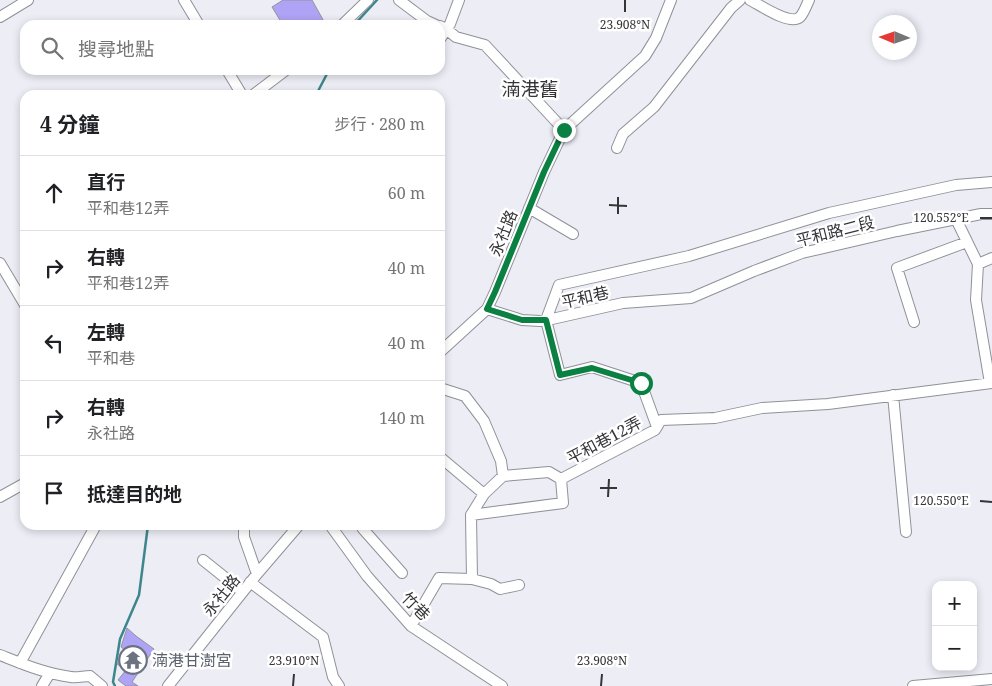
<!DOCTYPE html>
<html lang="zh-TW">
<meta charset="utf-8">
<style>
:root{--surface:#fff;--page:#f2f2f2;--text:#202124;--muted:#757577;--line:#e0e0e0}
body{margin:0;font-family:"Noto Serif","Noto Sans TC",serif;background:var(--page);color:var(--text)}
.controls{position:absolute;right:15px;bottom:15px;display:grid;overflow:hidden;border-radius:10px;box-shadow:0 2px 8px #0003}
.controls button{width:45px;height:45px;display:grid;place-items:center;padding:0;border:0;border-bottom:1px solid var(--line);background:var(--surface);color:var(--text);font:25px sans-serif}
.compass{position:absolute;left:872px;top:15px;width:45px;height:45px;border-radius:50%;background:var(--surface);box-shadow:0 2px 8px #0003;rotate:272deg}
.stop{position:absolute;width:15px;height:15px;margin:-11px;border:4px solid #0b8043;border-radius:50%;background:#fff}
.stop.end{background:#0b8043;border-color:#fff;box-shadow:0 1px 5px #0008}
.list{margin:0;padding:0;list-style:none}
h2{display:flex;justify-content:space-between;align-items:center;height:65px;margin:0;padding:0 20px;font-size:21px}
h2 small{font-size:16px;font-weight:400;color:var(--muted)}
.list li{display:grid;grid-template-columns:32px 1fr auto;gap:15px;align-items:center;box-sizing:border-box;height:75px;padding:0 20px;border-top:1px solid var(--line)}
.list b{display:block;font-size:19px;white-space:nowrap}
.list p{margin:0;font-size:16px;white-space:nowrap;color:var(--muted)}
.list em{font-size:16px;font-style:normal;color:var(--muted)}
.icon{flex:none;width:28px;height:28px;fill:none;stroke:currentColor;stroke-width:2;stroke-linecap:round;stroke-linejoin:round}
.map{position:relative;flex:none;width:992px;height:686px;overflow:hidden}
.search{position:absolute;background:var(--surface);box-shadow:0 2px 8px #0003;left:20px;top:20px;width:425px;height:55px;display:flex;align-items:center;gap:12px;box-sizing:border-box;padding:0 18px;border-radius:15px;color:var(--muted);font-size:19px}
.panel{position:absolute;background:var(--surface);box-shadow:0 2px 8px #0003;left:20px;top:90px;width:425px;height:440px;border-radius:15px}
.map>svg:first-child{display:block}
</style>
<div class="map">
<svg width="992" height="686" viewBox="0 0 992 686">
<rect width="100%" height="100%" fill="#ecedf5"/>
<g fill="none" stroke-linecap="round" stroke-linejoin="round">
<!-- stream -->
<path stroke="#3e868c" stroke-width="2.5" d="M354 25 377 0
M316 95 329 70
M115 686 113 682 120 639 139 595 148 525"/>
</g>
<!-- building -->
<path fill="#afa3f5" stroke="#94939b" d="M283 0H312L326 25H283L272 7Z
M127 628 136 636 154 649 132 682 138 686H126L118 680 126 670 117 664 126 651 121 647Z"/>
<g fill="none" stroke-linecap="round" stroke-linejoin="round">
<defs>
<path id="minor" d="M184 0 199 25
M399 0 427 21 436 25
M750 0C760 5 790 26 800 17 804 13 806 6 809 0
M0 17 28 0
M342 25 368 0
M440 26 446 29 456 37 485 45 564 130
M440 39 450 24 459 0
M227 70 242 95
M253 95 286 70
M617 148 623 134 654 107 731 8 740 0
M529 208 573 234
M956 219 978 264 976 300 990 383
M0 263 25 305
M978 264 992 258
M487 309 522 320 540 321 552 319 623 303 691 298 754 271 802 253 897 231 981 214H992
M914 322 897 268 967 242
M440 352 487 309 495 292 544 172 564 130 645 56 656 38 671 0
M440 388 465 396 484 421 501 461 503 476 549 472 561 479
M893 395 906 532
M657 427 641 383 592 367 560 375 546 320 559 285 689 256 829 213 956 185 992 182
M440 457 484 494
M0 497 25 483
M471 515 484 494 503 476
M244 525V537L257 574
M330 525 367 576 411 626 502 686
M361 525 363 529 402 573
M203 560 243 592
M472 579 491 584 500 589 519 585
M250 582 323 637 333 677 339 686
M411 626 439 578 472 579 471 515 563 503 561 479 655 430 661 420 715 418 762 408 828 404 992 383
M0 655C23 664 46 674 71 677 77 678 84 676 90 676L102 686
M20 663 96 525
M42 686 50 673
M168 686 257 574 299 525
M913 686 992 679"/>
</defs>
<!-- minor casing -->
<use href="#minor" stroke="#909198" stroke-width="12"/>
<!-- minor -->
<use href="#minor" stroke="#fff" stroke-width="10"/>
</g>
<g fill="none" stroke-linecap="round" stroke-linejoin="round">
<!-- route -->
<path stroke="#0b8043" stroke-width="6" d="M564 130 544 172 495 292 487 309 522 320H546L560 375 592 368 641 383"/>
</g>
<!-- ticks -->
<path fill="none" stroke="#353538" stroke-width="2" d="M625 12V0M609 205 627 206M618 214V197M980 218H992M600 488H617M608 497 609 479M980 501 992 502M293 686 294 674M601 686 602 674"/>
<!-- icons -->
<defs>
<symbol id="temple-ring" viewBox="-11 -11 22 22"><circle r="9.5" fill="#fff" stroke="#6b7280" stroke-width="1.5"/><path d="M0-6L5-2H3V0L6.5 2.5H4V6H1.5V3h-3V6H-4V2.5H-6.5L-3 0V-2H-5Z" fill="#6b7280"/></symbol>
</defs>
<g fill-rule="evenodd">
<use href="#temple-ring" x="117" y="644" width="32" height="32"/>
</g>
<g text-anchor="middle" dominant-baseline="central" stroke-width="5" stroke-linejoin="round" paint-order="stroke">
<!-- street labels -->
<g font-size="16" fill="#353538" stroke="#fff">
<text transform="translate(835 231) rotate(-14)">平和路二段</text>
<text transform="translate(503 233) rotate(-68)">永社路</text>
<text transform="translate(585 297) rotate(-13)">平和巷</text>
<text transform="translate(604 440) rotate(-28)">平和巷12弄</text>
<text transform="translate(221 595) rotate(-51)">永社路</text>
<text transform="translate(416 606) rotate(45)">竹巷</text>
</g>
<!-- worship labels -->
<g font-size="16" fill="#5b616d" stroke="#fff" text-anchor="start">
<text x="152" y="660">湳港甘澍宮</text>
</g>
<!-- quarter labels -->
<g font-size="19" fill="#353538" stroke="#fff">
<text x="530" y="89">湳港舊</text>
</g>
</g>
<g font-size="12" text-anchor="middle" fill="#353538" stroke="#fff" stroke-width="5" stroke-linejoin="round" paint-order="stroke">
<text x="625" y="29">23.908°N</text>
<text x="941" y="222">120.552°E</text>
<text x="941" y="505">120.550°E</text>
<text x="294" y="665">23.910°N</text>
<text x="602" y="665">23.908°N</text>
</g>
</svg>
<div class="controls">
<button>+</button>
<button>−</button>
</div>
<svg class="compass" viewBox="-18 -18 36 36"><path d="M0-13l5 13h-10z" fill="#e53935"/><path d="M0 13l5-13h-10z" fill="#757577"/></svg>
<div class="stop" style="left:641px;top:383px"></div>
<div class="stop end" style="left:564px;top:130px"></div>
<div class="search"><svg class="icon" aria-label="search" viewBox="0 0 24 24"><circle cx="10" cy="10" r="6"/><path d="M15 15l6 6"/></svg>搜尋地點</div>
<section class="panel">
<h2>4 分鐘<small>步行 · 280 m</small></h2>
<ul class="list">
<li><svg class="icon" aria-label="ahead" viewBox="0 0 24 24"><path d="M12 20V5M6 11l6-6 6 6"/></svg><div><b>直行</b><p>平和巷12弄</p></div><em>60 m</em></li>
<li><svg class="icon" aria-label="right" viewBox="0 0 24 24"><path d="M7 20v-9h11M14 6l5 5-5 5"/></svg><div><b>右轉</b><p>平和巷12弄</p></div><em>40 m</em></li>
<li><svg class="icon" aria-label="left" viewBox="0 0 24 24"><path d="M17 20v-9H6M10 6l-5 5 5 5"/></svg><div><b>左轉</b><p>平和巷</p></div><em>40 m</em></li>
<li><svg class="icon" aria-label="right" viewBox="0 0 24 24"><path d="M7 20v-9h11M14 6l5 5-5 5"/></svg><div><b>右轉</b><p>永社路</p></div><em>140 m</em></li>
<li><svg class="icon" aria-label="arrive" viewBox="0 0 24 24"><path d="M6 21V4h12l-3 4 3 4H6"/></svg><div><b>抵達目的地</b></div></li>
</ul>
</section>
</div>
